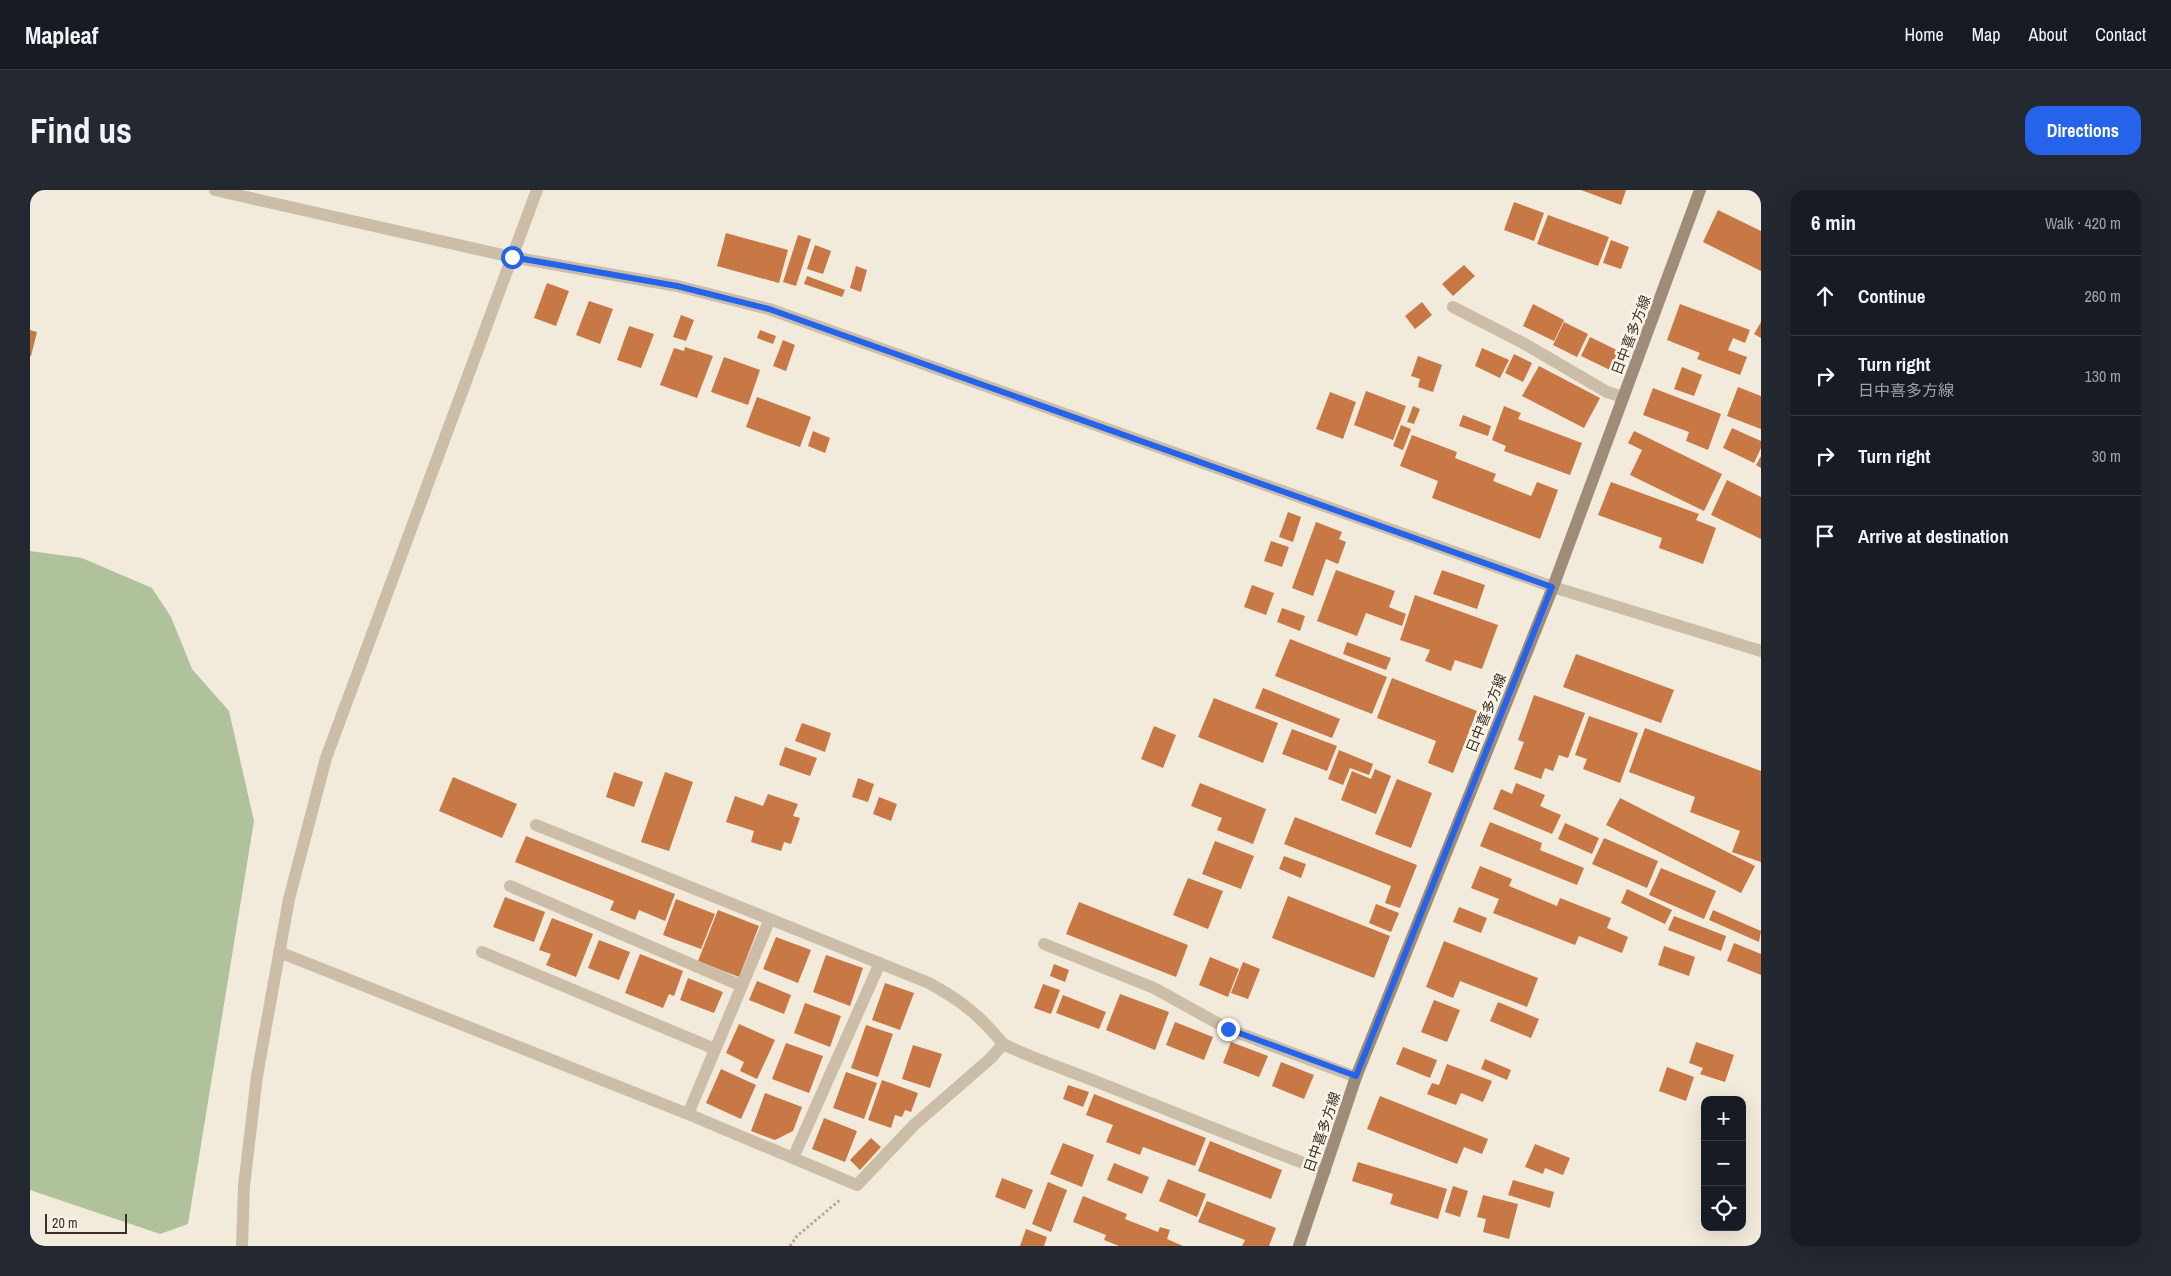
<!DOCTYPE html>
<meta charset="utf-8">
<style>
:root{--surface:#171b24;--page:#242831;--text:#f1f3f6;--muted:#9ea1a6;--line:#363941;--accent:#2563eb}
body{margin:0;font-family:"Archivo Narrow","Noto Sans JP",sans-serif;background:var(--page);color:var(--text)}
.controls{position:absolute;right:15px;bottom:15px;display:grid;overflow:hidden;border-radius:10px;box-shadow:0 5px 20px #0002}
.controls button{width:45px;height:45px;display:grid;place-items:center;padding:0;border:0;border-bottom:1px solid var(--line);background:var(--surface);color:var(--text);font:25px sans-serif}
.scale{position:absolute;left:15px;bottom:12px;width:82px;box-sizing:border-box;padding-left:5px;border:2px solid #372f28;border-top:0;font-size:14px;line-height:18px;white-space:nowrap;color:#372f28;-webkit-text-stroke:4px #faf4e8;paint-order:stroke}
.stop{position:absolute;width:15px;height:15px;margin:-11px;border:4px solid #2563eb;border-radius:50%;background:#fff}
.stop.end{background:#2563eb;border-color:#fff;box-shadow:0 1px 5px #0008}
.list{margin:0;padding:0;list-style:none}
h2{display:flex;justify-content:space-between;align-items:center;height:65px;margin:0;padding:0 20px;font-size:21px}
h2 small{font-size:16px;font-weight:400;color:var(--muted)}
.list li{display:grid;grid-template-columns:32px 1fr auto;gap:15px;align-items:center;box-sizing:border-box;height:80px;padding:0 20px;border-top:1px solid var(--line)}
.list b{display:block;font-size:19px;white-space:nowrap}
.list p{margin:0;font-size:16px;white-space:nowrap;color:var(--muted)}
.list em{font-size:16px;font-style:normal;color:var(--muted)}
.icon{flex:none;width:28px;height:28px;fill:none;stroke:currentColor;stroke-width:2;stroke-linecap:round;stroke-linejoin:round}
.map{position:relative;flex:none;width:1731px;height:1056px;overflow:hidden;border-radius:15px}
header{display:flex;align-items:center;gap:30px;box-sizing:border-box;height:70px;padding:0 25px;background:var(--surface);border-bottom:1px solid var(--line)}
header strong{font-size:24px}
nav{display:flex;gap:28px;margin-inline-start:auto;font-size:18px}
.intro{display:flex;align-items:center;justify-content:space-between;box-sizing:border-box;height:120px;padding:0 30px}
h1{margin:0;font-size:35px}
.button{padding:12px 22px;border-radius:15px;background:var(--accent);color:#fff;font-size:18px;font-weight:700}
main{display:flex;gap:30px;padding:0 30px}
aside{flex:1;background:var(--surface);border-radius:15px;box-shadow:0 5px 20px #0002}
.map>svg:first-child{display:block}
</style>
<header>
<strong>Mapleaf</strong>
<nav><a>Home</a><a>Map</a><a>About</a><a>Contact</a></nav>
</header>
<div class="intro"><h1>Find us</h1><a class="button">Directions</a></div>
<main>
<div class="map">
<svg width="1731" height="1056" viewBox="0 0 1731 1056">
<rect width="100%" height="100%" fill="#f2ebdc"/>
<!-- green -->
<path fill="#afc29b" d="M0 361 52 368 122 398 141 427 162 479 199 521 224 631 158 1034 130 1044 0 1000Z"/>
<!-- building -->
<path fill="#c77845" d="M1551 0H1596L1591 15Z
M1484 12 1514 23 1504 51 1474 40Z
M1688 20 1731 41V81L1673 52Z
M1518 25 1579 47 1568 76 1507 54Z
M696 43 758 60 749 93 687 76Z
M768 45 781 49 766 96 753 92Z
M1581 50 1599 57 1591 79 1573 73Z
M785 55 801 61 793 84 777 79Z
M1434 75 1445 86 1423 106 1412 94Z
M826 76 837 80 831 102 820 98Z
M777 86 815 100 812 107 774 94Z
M517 93 539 101 526 136 504 128Z
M559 111 583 119 570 154 546 145Z
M1392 112 1402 125 1385 139 1375 126Z
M1503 114 1534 130 1524 151 1493 136Z
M1650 114 1720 140 1715 153 1703 148 1698 160 1717 167 1710 185 1667 169 1670 163 1637 150Z
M651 125 664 130 656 151 643 147Z
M1534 132 1558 144 1547 167 1523 155Z
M1731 132V148L1724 144Z
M599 136 624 144 611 178 587 170Z
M0 140 7 142 1 166H0Z
M730 140 746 146 743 154 727 148Z
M1560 147 1591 162 1582 181 1551 166Z
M753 150 765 155 756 181 743 176Z
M655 157 683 166 667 208 630 195 644 158 654 161Z
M1452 158 1479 170 1470 188 1445 176Z
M1484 164 1502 173 1493 192 1475 183Z
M1388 166 1412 175 1403 202 1388 197 1390 189 1381 186Z
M694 167 730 180 718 215 681 202Z
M1509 176 1570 208 1554 238 1492 206Z
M1652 177 1672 185 1664 206 1644 199Z
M1708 197 1731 206V239L1697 226Z
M1623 198 1691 224 1678 260 1656 251 1659 242 1613 225Z
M1336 201 1376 216 1363 250 1324 235Z
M1300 202 1326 212 1313 249 1286 239Z
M727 207 781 227 770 257 716 237Z
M1383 216 1390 219 1384 234 1377 232Z
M1474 216 1491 223 1488 229 1552 253 1540 285 1474 261 1476 256 1462 250Z
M1433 225 1461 236 1458 246 1429 236Z
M1371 235 1381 239 1373 260 1363 256Z
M1702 238 1731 251V258L1724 273 1693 258Z
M783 241 800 248 795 263 778 256Z
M1604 241 1692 284 1674 321 1600 285 1612 260 1598 253Z
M1382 245 1427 262 1425 268 1466 284 1463 291 1501 306 1507 292 1528 300 1510 349 1402 308 1408 291 1370 276Z
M1731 266V278L1726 275Z
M1697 290 1731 307V349L1681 325Z
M1581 292 1669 324 1666 330 1686 338 1673 374 1629 358 1632 348 1568 325Z
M1258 322 1271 327 1263 352 1249 347Z
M1286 332 1312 342 1309 349 1316 352 1308 374 1296 369 1283 406 1262 398Z
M1241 351 1259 357 1252 377 1234 371Z
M1306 380 1365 401 1359 417 1376 424 1372 436 1336 423 1327 446 1287 431Z
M1412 380 1455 395 1447 419 1403 404Z
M1222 395 1244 403 1236 425 1214 417Z
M1385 405 1468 435 1452 479 1425 470 1421 481 1395 471 1400 460 1370 450Z
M1252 418 1275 426 1270 441 1247 432Z
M1260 449 1357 487 1342 524 1245 486Z
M1317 452 1361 468 1356 480 1313 464Z
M1546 464 1644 500 1631 533 1533 497Z
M1362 488 1447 521 1423 583 1398 573 1406 551 1347 528Z
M1233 498 1310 529 1302 548 1225 518Z
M1504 505 1555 523 1538 568 1529 565 1523 581 1515 578 1511 589 1484 579 1494 552 1488 550Z
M1184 508 1248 533 1233 573 1168 547Z
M1559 526 1608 543 1590 593 1553 579 1557 569 1545 565Z
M772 533 801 543 795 562 765 551Z
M1124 536 1146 545 1133 578 1111 569Z
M1615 538 1731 581V672L1702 662 1710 641 1660 622 1665 607 1599 582Z
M1262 539 1307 556 1297 581 1252 564Z
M755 557 787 568 780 586 749 575Z
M1309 560 1343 574 1339 585 1320 578 1313 595 1298 589Z
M1345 579 1361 586 1346 624 1311 610 1322 581 1341 589Z
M584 582 613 592 604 617 576 607Z
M635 582 663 592 639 661 611 652Z
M423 587 487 614 472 648 409 621Z
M828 588 844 594 838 612 822 607Z
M1367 589 1402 603 1381 658 1345 644Z
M1170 593 1236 619 1223 654 1187 640 1192 628 1161 616Z
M1486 593 1515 605 1510 616 1531 625 1522 644 1463 619 1471 599 1482 604Z
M738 604 768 614 763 626 770 628 761 654 754 652 751 661 721 652 724 641 696 632 705 606 733 616Z
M849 607 867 614 861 631 843 624Z
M1590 608 1725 676 1711 703 1576 635Z
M1265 627 1387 675 1370 718 1355 713 1361 696 1254 654Z
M1460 632 1512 653 1510 660 1554 678 1547 695 1450 656Z
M1535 633 1569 648 1562 664 1528 649Z
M496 646 645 704 635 731 609 720 605 730 580 720 584 711 485 672Z
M1574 648 1628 671 1617 698 1562 674Z
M1185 651 1224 666 1211 699 1172 684Z
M1254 666 1276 674 1271 688 1249 679Z
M1450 676 1482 689 1479 696 1527 716 1530 708 1581 728 1577 738 1598 747 1592 763 1549 746 1545 755 1463 723 1469 709 1441 698Z
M1631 678 1686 701 1674 729 1619 705Z
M1158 688 1193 701 1178 739 1143 725Z
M1597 699 1642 720 1635 734 1591 713Z
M1258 706 1360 746 1344 788 1242 748Z
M475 707 515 722 504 752 463 737Z
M646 709 685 724 671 759 633 745Z
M1049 712 1158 755 1146 787 1036 744Z
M1346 714 1369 723 1361 742 1339 733Z
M1429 717 1457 728 1451 743 1423 732Z
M688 720 729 736 709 787 668 771Z
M1683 720 1731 741 1729 752 1679 730Z
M1644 726 1696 746 1691 761 1638 740Z
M522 728 563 744 546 787 516 775 521 764 509 760Z
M746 747 781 760 768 793 733 779Z
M569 750 600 762 589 790 558 778Z
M1414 751 1508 788 1497 817 1430 791 1423 808 1396 797Z
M1704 753 1731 764V785L1697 771Z
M1634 756 1665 767 1659 786 1628 775Z
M610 764 653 781 644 806 639 804 633 818 595 803Z
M796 765 833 778 820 816 783 802Z
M1180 767 1209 779 1198 807 1169 795Z
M1213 772 1230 779 1218 809 1201 803Z
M1024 774 1039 780 1035 792 1020 786Z
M658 788 693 802 684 823 650 810Z
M727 791 761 805 754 824 719 810Z
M855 793 884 803 870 840 842 830Z
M1013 794 1030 800 1021 824 1004 818Z
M1090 804 1139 822 1125 860 1076 840Z
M1033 805 1076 822 1069 839 1026 823Z
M1404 810 1430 820 1417 852 1391 842Z
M1468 812 1509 829 1501 848 1460 831Z
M775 813 811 826 800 857 764 843Z
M1145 832 1183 847 1174 870 1136 855Z
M709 834 745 850 727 889 710 881 714 872 696 863Z
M836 835 863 844 848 887 821 878Z
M1201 852 1238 866 1229 887 1193 873Z
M1666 852 1704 865 1695 892 1670 884 1673 878 1659 873Z
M756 853 793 866 779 903 742 889Z
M883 855 912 864 900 898 872 889Z
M1373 857 1407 870 1400 888 1366 874Z
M1455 869 1481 880 1477 890 1451 879Z
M1251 872 1284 885 1274 909 1242 896Z
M1417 874 1462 891 1453 912 1431 903 1426 915 1397 904 1402 893 1409 895Z
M1637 877 1664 887 1656 911 1629 901Z
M691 879 726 895 711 929 676 913Z
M816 882 847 893 834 929 803 918Z
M852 890 888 903 881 922 875 920 872 927 865 925 861 938 838 930Z
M1038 895 1059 902 1053 917 1033 909Z
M735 903 772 917 763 941 745 950 721 941Z
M1064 904 1176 948 1165 976 1113 957 1110 965 1076 952 1083 935 1056 925Z
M1350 906 1458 949 1452 964 1434 957 1427 974 1337 939Z
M794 928 827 941 815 972 782 959Z
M841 948 851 957 830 980 820 970Z
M1180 951 1252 980 1241 1009 1168 981Z
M1033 953 1064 965 1052 997 1020 984Z
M1505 954 1540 968 1533 985 1515 978 1513 984 1495 977Z
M1328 972 1417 999 1408 1029 1360 1014 1363 1004 1322 991Z
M1084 973 1119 987 1112 1004 1077 990Z
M972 988 1003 1000 995 1019 965 1007Z
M1138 989 1176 1004 1167 1027 1129 1011Z
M1483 990 1524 1002 1520 1018 1478 1005Z
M1018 992 1037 1000 1021 1042 1002 1034Z
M1423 996 1438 1001 1430 1027 1415 1022Z
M1453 1005 1488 1014 1479 1049 1453 1042 1456 1029 1447 1027Z
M1053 1006 1097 1024 1095 1029 1128 1042 1130 1037 1140 1040 1137 1049 1153 1056H1089L1074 1050 1076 1045 1043 1032Z
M1177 1011 1246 1038 1239 1056H1212L1215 1050 1168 1032Z
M996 1039 1017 1047 1014 1056H990Z"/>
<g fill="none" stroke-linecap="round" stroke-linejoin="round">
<!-- path -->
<path stroke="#b6a792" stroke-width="3" stroke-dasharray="2.5 2.5" stroke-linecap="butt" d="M760 1056 767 1046 811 1009"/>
<!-- minor -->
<path stroke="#cbbda7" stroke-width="12" d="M1423 117 1493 153 1577 202 1593 207
M506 635 899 793C930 810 951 826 973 854
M480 696 712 796
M1014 754 1124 798 1198 839 1326 887
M249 762 658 924 827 995 884 935 961 868 973 854C1006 870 1041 881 1075 895 1148 924 1221 954 1295 981
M452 762 685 859
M658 924 740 729
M763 968 850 773
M212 1056 214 996 227 886 259 709 296 568 507 0"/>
<!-- tertiary -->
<path stroke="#cbbda7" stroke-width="12" d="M185 0 482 67 647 96 739 119 1523 397 1731 461"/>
<!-- secondary -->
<path stroke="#9e8c79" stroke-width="12" d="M1269 1056 1326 887 1523 397 1670 0"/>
</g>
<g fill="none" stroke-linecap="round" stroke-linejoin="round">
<!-- route -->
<path stroke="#2563eb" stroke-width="6" d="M482 67 647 96 739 119 1522 397 1326 886 1198 839"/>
</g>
<g text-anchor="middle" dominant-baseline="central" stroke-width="5" stroke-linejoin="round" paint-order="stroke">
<!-- street labels -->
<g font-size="14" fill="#372f28" stroke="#faf4e8">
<text transform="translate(1601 145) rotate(-69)">日中喜多方線</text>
<text transform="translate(1456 523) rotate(-68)">日中喜多方線</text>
<text transform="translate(1292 942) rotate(-71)">日中喜多方線</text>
</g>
</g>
</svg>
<div class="controls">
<button>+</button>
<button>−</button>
<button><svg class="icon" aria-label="locate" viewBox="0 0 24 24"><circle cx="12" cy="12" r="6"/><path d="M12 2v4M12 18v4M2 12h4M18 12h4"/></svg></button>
</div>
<div class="scale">20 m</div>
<div class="stop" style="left:482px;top:67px"></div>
<div class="stop end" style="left:1198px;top:839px"></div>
</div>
<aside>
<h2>6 min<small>Walk · 420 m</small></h2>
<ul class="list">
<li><svg class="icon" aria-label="ahead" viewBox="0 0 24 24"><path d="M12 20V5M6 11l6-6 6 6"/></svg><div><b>Continue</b></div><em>260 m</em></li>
<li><svg class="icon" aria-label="right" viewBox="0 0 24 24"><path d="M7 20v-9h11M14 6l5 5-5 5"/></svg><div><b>Turn right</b><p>日中喜多方線</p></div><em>130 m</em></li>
<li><svg class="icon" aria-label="right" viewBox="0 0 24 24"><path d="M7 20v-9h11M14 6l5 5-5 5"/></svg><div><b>Turn right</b></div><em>30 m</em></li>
<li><svg class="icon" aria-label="arrive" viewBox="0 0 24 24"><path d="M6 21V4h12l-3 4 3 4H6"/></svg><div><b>Arrive at destination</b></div></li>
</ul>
</aside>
</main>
